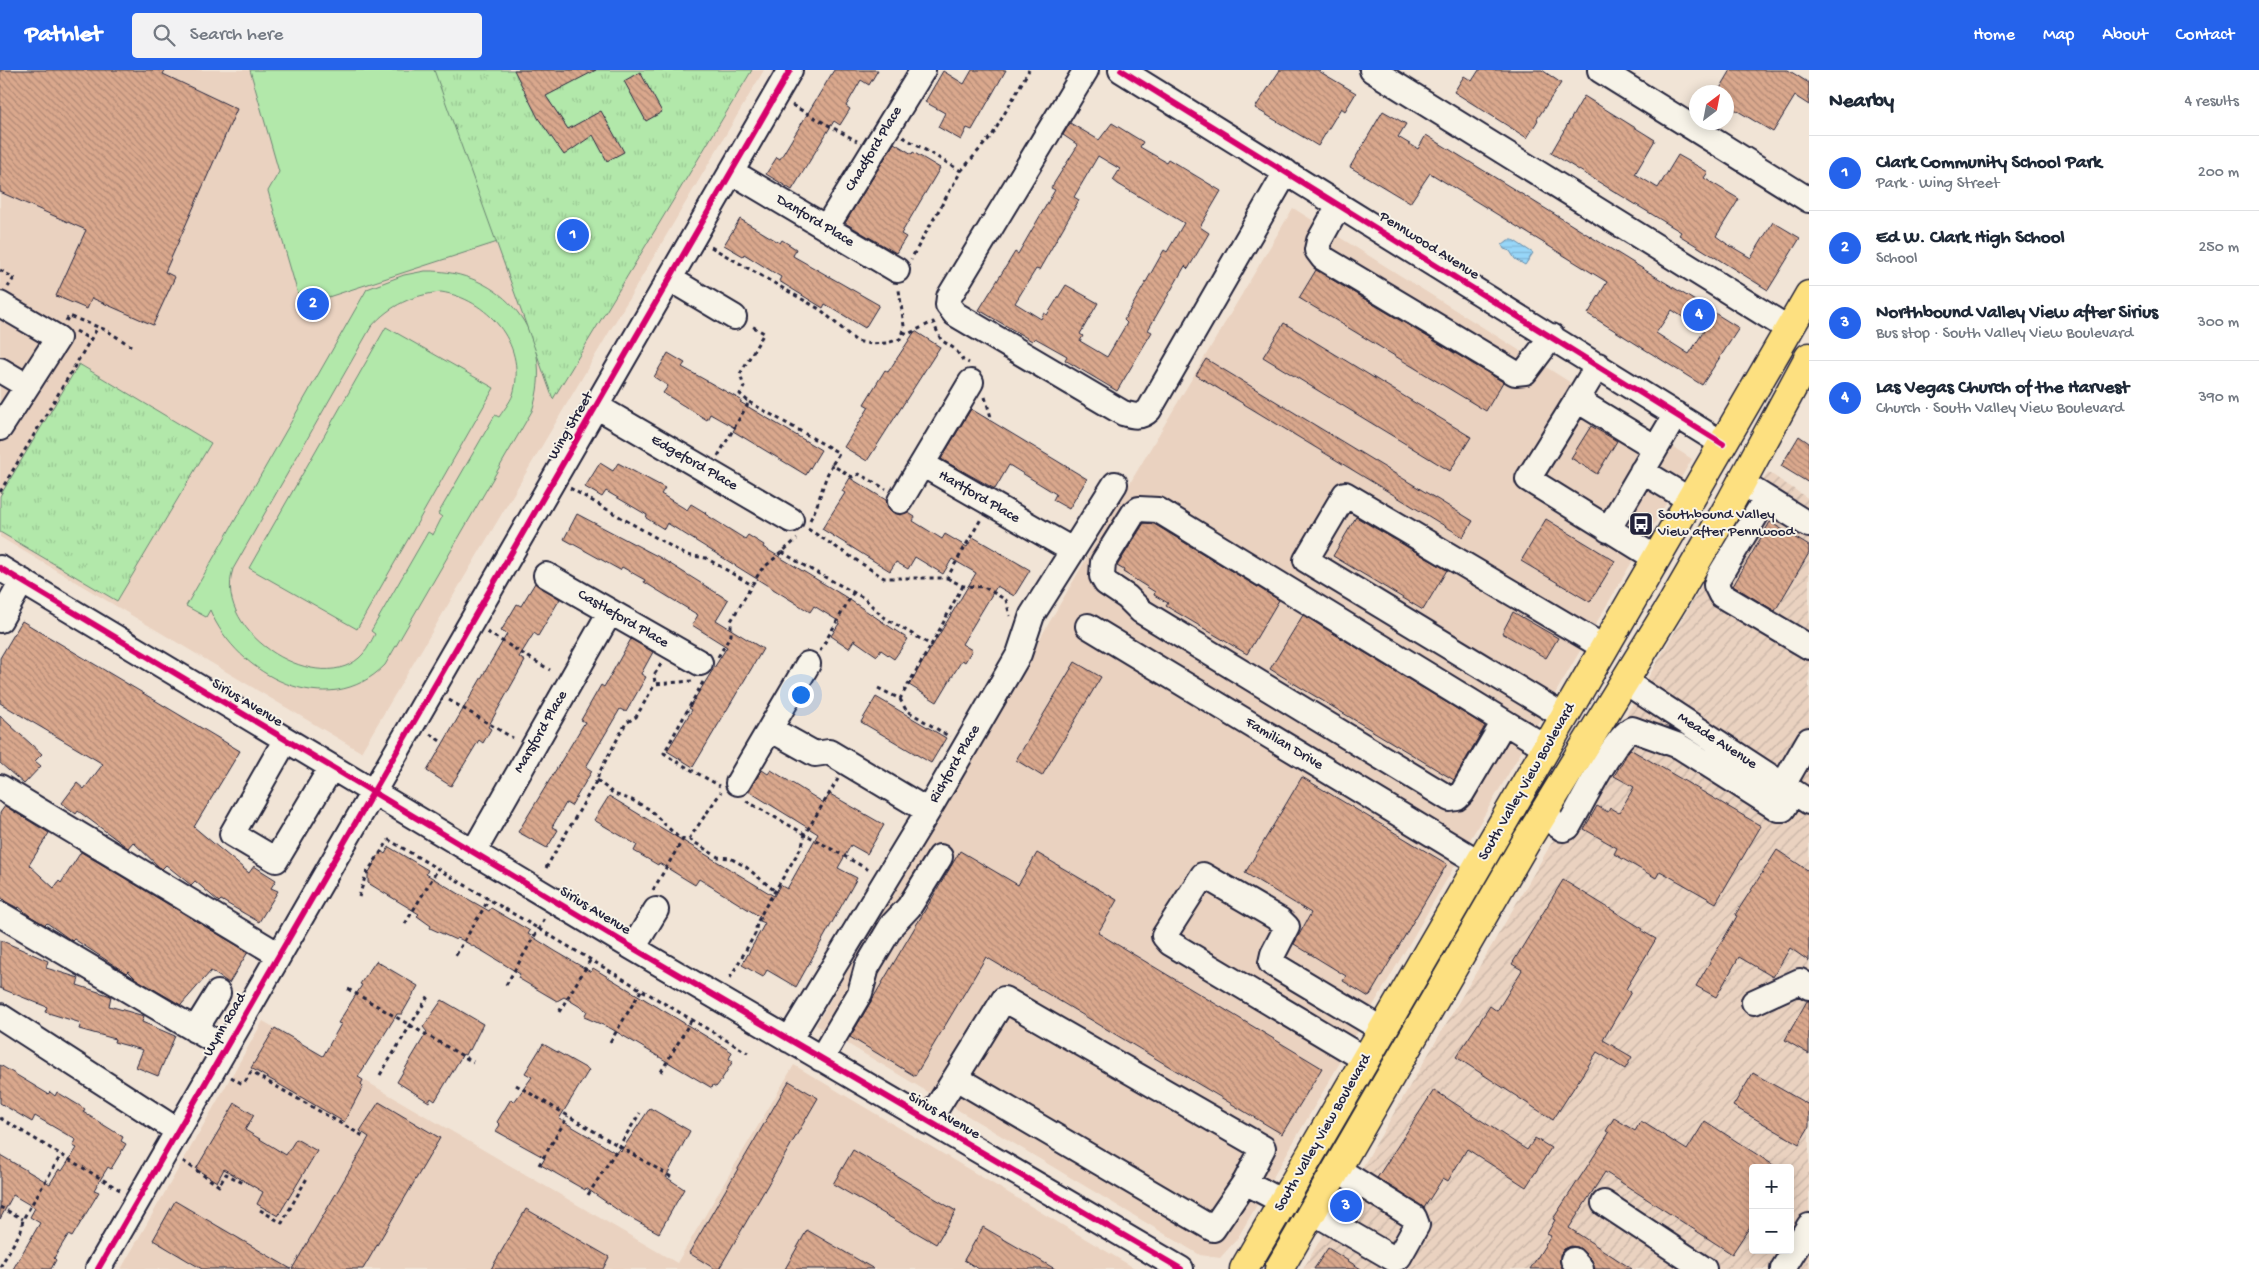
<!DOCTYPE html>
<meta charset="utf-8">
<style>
:root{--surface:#fff;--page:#f2f2f3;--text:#1f2937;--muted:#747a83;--line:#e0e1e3;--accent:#2563eb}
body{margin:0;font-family:"Gochi Hand",sans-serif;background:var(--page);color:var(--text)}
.controls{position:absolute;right:15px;bottom:15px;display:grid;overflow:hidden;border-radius:5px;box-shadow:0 2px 12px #0003}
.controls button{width:45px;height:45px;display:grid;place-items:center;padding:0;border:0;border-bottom:1px solid var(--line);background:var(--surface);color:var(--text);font:25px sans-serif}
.compass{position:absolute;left:1689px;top:15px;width:45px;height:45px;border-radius:50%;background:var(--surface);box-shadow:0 2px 12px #0003;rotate:32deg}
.you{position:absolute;left:800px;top:624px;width:18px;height:18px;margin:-12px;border:4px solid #fff;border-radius:50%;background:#1a73e8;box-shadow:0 0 0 8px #1a73e833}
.badge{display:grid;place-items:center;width:32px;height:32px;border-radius:50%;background:var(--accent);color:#fff;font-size:16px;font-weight:700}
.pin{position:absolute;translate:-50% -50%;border:2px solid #fff;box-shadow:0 1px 5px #0006}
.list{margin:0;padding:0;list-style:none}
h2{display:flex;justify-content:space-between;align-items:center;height:65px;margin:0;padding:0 20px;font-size:21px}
h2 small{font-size:16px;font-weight:400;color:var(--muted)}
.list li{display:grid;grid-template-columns:32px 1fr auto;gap:15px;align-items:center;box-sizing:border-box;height:75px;padding:0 20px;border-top:1px solid var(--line)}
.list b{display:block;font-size:19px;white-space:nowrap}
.list p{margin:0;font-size:16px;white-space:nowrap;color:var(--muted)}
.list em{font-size:16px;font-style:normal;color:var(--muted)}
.icon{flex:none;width:28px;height:28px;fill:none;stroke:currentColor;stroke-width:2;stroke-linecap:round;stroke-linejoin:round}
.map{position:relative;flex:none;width:1809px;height:1199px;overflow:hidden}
header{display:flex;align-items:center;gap:30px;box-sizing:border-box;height:70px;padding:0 25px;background:var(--accent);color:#fff}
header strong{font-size:24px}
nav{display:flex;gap:28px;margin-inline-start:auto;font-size:18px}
.search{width:350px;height:45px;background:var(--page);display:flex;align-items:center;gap:12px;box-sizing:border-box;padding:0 18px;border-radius:5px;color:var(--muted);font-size:19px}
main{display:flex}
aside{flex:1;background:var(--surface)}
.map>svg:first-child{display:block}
</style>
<header>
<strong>Pathlet</strong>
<div class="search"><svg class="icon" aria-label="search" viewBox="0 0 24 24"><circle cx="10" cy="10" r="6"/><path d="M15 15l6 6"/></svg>Search here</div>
<nav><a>Home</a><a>Map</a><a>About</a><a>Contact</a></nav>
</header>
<main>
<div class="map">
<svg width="1809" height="1199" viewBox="0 0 1809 1199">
<defs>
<pattern id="industrial-furrows" width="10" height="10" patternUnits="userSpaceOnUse" patternTransform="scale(1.25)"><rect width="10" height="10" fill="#ead2c0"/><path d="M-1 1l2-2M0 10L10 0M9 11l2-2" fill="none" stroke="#c8b4a6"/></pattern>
<pattern id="park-tufts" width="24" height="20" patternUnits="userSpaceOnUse" patternTransform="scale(1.25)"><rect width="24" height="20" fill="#b2e8aa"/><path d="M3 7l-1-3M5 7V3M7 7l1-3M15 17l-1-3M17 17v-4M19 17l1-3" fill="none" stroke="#99c793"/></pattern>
<pattern id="water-rules" width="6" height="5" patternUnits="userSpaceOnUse" patternTransform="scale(1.25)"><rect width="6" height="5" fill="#97d6f8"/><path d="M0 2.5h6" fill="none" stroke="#82b7d6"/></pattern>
<pattern id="building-back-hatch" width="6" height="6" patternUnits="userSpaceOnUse" patternTransform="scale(1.25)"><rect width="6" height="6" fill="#daa88d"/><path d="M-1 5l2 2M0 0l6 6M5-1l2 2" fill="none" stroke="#b08874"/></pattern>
</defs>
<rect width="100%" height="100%" fill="#f1e4d6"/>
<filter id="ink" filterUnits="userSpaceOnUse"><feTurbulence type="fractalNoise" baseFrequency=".02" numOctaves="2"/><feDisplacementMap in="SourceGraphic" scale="10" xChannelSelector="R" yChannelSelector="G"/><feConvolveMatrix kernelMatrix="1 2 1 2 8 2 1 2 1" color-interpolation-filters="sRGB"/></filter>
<g filter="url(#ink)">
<!-- built -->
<path fill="#ead2c0" d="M0 0H764L361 682 0 467Z
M1293 138 1692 389 1237 1169 1220 1188 1200 1185 816 955 1133 408Z
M263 951 677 1193 794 995 1136 1199H121Z"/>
<!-- industrial -->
<path fill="url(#industrial-furrows)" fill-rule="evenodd" d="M1768 402 1809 429V1199H1303ZM1753 1098H1790V1180H1753Z"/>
<!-- grass -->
<path fill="#b2e8aa" stroke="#6a8572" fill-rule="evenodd" d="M250 0H488L516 166 313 232 298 224 268 121 279 102Z
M425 201C502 199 558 265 532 341L385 595C328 653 237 605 210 540L206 547 186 536 367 219 404 205ZM441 222C487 229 526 273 514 321 512 330 505 338 499 347L495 345 438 444 442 447 433 465 428 462 371 561 375 564C371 571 368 579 363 584 323 630 212 565 233 499L371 257C390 235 413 225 441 222Z
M386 257 494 318 357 559 249 498Z"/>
<!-- park -->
<path fill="url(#park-tufts)" stroke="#6a8572" d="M434 0H752L553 329Z
M79 294 211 373 117 531 0 462V426Z"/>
<!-- water -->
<path fill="url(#water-rules)" stroke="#688eac" d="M1508 170H1513L1533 183 1525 195 1515 189 1510 181 1504 179 1502 175Z"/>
<!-- building -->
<path fill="url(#building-back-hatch)" stroke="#22223b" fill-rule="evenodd" d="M0 0H165L163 4 237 39 165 202 175 207 153 255 92 228 87 239 56 226 86 160 0 122Z
M514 0H596L546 26 568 59 601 41 624 82 607 91 593 65 564 85 538 48Z
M834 0H878L869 15 861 10 846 36 850 39 840 55 834 51 792 120 766 104 777 87 780 89Z
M972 0H1006L972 60 967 58 961 70 938 57 945 43 925 32 943 1 964 14Z
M1280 0H1317L1356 23 1345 41 1341 38 1318 76 1255 38Z
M1479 0H1542L1561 13 1537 49 1538 50 1527 68 1454 22 1464 6 1472 11Z
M1731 0H1788L1809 13V35L1795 26 1773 62 1726 34V22H1718Z
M640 2 662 42 646 51 624 11Z
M1584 26 1655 70 1635 104 1658 118 1678 85 1708 102 1704 108 1739 129 1716 166 1727 174 1751 188 1773 152 1800 168 1768 220 1679 165 1681 162 1551 83Z
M1383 41 1406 54 1398 67 1418 79 1426 65 1739 258 1702 315 1588 244 1607 212 1430 103 1410 133 1350 97ZM1672 240 1704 261 1689 284 1656 263Z
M1070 53 1099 70 1112 53 1143 72 1140 77 1166 92 1168 89 1221 121 1200 157 1209 163 1188 199 1185 196 1148 260 1152 262 1117 321 1065 290 1067 286 1035 268 1032 271 979 240 1015 182 1018 184 1055 120 1051 118 1078 75 1063 65ZM1098 86 1120 99 1113 110 1118 114 1184 153 1167 182 1164 180 1146 212 1124 250 1127 253 1107 287 1080 271 1083 266 1080 264 1098 233 1066 215 1047 245 1044 243 1041 249 1015 233 1036 199 1039 200 1079 130 1074 127Z
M894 73 912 84 913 82 940 98 901 164 906 167 896 183 845 153Z
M740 149 780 173 782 170 796 179 793 186 879 235 865 258 825 234 823 238 779 211 781 207 744 184 743 186 724 175Z
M1316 200 1503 312 1486 341 1299 228Z
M1284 253 1471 367 1450 401 1263 287Z
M915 261 940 277 867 391 844 377 869 337 864 334 885 300 888 302Z
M668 283 685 293 682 297 741 330 740 332 821 380 806 405 733 361 735 358 710 344 707 350 663 323 668 316 654 307Z
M1206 289 1473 451 1463 467 1196 305Z
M971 339 1087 409 1069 439 1053 430 1056 424 1009 395 995 419 941 389Z
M1591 356 1617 371 1597 404 1571 388Z
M1799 366 1809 373V413L1781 396Z
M600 393 613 401 618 393 665 418 661 424 687 440 691 434 706 443 705 444 745 469 748 465 764 475 763 477 844 526 908 569 894 589 881 580 877 586 854 570 849 578 831 566 840 552 814 536 810 542 667 453 664 459 646 448 647 445 606 421 602 427 585 417Z
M850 408 886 430 888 437 893 442 900 445 907 442 915 447 913 451 942 469 945 464 967 477 973 467 1030 500 1014 526 997 516 962 574 972 580 965 592 962 590 937 632 909 615 976 503 952 489 943 504 915 487 908 499 896 492 890 501 822 459 845 423 842 421Z
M577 444 659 487 728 530 716 550 763 579 693 697 667 681 692 640 689 638 727 577 692 555 698 545 644 512 645 510 622 497 620 500 564 469Z
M1356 447 1447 500 1423 540 1333 486Z
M1546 449 1615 491 1590 532 1521 491Z
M1770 452 1809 476V483L1775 541 1733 516Z
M1144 453 1154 454 1279 530 1247 584 1166 536 1168 533 1154 525 1155 522 1123 502 1124 500 1117 496Z
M535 513 560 529 538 566 534 563 519 587 525 591 488 657 491 659 483 673 479 670 451 716 427 701 507 564 501 561 517 534 521 536Z
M1513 542 1558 568 1546 588 1502 563Z
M1303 545 1485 656 1454 710 1270 599Z
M22 551 240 681 194 757 249 803 254 796 276 810 271 818 278 821 259 852 221 830 219 832 195 811 191 815 166 795 162 799 160 798 133 772 128 778 78 741 76 744 62 733 77 713 84 719 103 694 0 633V588Z
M631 569 653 582 641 604 646 607 626 642 620 639 586 697 592 701 571 736 566 733 552 757 558 760 547 778 518 762 585 652 581 650 601 615 604 617Z
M1075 592 1101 607 1042 706 1016 690Z
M876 627 946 668 931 693 861 652Z
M0 646 42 684 35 691 41 696 24 714 0 693Z
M1630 679 1761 756 1716 833 1660 801 1656 808 1614 784 1617 778 1584 759 1597 736 1608 742 1610 738 1619 743 1634 717 1614 706Z
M762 700 768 704 771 700 824 733 830 724 884 755 867 784 851 775 838 798 857 808 796 917 767 900 763 907 742 895 765 853 760 851 762 848 699 809 695 815 659 793 658 795 634 781 637 775 594 750 609 726 774 826 780 815 787 819 818 764 748 721Z
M1302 707 1447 794 1369 927 1343 911 1346 906 1294 874 1311 843 1245 803Z
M5 736 49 763 29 795 54 818 59 811 61 813 81 782 248 882 229 913 211 901 181 935 136 909 128 901 126 903 74 869 72 871 47 853 45 855 30 846 19 837 18 838 6 832 0 826V743Z
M389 777 428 800 426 804 461 825 489 841 491 838 530 861 528 864 555 881 591 902 593 898 732 982 729 989 733 991 720 1012 716 1017 713 1015 712 1018 610 958 584 947 587 941 564 927 557 931 518 908 520 904 484 882 460 869 457 868 456 870 430 858 431 856 417 846 419 844 368 813V804L381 781 385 784Z
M1777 780 1809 801V891L1790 878 1773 907 1739 887 1716 927 1696 916 1737 846 1735 845Z
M960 781 1018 815 1037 783 1117 830 1098 863 1322 998 1282 1064 986 887 915 1006 850 967Z
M1563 810 1643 859 1642 861 1656 869 1626 919 1631 922 1603 970 1632 987 1625 999 1597 982 1553 1050 1456 987 1490 936 1497 941 1522 900 1512 894Z
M0 870 48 891 46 898 79 908 77 915 111 926 109 936 144 946 142 952 175 966 158 1006 136 997 143 980 114 972 115 969 79 959 81 953 45 942 47 937 0 918Z
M376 891 418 916 402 944H397L358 1007 363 1010 361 1014 363 1016 344 1052 251 998 275 958 323 986 341 954 338 953 362 915 360 914Z
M442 930 483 954 470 980 468 979 465 985 463 984 435 1031 431 1028 429 1032 397 1012 427 962 423 957Z
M1807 931H1809V984L1785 970Z
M543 974 589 1000 559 1049 590 1067 616 1083 619 1079 621 1081 650 1038 690 1061 666 1107 684 1119 659 1163 622 1143 586 1118 585 1120 541 1095 545 1088 496 1061 500 1055 497 1052 511 1029 514 1032 532 1007 525 1003Z
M0 995 48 1024 50 1022 55 1026 57 1022 85 1039 83 1042 123 1067 121 1071 126 1074 111 1099 108 1097 94 1120 99 1122 72 1167 68 1165 54 1188 56 1190 51 1199H13L40 1153 30 1147 35 1138 13 1125 0 1149V1085L50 1114 59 1099 62 1101 77 1078 73 1076 76 1070 35 1046 32 1052 0 1033Z
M1753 1003 1809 1035V1057L1799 1074 1733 1036Z
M789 1011 818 1028 719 1199H715L689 1183Z
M1434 1020 1527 1080 1535 1068 1551 1078 1526 1117 1467 1079 1448 1111 1443 1108 1424 1138 1377 1108Z
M379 1032 440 1068 363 1199H292L369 1067 360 1061Z
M235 1033 254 1045 245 1060 286 1085 296 1069 317 1081 278 1146 257 1134 263 1122 224 1099 217 1112 196 1099Z
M1614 1048 1635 1061 1641 1051 1687 1080 1705 1051 1778 1098H1753V1152L1732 1184 1605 1102 1569 1158 1632 1199H1594L1592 1190 1583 1181 1578 1177 1571 1176 1564 1179 1560 1185V1192L1563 1199H1530L1551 1166 1547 1164 1555 1150 1553 1149 1609 1063 1606 1061Z
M853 1080 956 1141 936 1174 833 1114Z
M175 1131 291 1199H202L153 1170Z
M526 1139 609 1187 603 1199H491Z
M983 1157 1055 1199H979L964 1190Z
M807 1160 874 1199H785Z
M1328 1178 1361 1199H1314Z"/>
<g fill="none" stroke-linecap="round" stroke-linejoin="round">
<defs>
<path id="minor" d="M1086 0 949 227 948 235 955 244 1123 343C1133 346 1141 348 1149 340L1286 102
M1121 0 1723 374
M1372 0 1789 259
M1600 0 1809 130
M732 102 897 200
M1339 135 1319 171 1317 180 1323 188 1515 303 1525 302 1552 266
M826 158 923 0
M670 209 734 247
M0 234 58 268 0 358
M0 300 27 316
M1577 330 1598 295
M596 336 791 450
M1656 378 1676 344
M922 394 1072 480
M1642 401 1690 430
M1753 420 1809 455
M1766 428 1718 508 1716 515 1721 525 1809 577
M900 431 971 312
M1608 460 1656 378 1577 330 1528 409 1657 489
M0 498 633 878 1181 1199
M546 505 700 593
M0 550 22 511
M1088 556 1480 793
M1624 611 1809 732
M1565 647 1306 490 1345 424 1605 578
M1504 652 1462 723 1457 728 1450 729 1141 541 1127 527 1106 513 1102 506 1103 492 1133 444 1139 439 1158 440 1547 678
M770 659 815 684 829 682 928 741
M285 671 232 764 276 790 331 698
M738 713 808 594
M1783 715 1809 670
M0 717 279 885
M1542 745 1563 759 1568 757C1580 737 1614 667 1632 659L1679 676 1778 739H1783L1794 722
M473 783 610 542
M0 844 226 978
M633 878 656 840
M1754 932 1800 911 1809 917
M0 946 178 1061
M195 960 218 923
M789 970 928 741 1019 584 1032 545 1115 414
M821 989 860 923 867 897 892 855 909 837 940 787
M1366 990 1170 873 1164 866 1203 805 1280 850 1287 857 1273 884 1271 893 1383 960
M928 1052 1004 929 1263 1078 1245 1112 1213 1159 956 1008
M1245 1112 1283 1132
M1604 1133 1704 1199
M1313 1142 1394 1189 1399 1187 1417 1155 1414 1147 1337 1099
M1573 1190 1581 1199
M98 1199 790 0
M1783 1199 1809 1156"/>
<path id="major" d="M1244 1199 1809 225
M1279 1199 1527 770 1673 532 1728 437 1809 287"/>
</defs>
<!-- minor casing -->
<use href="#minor" stroke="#22223b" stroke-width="28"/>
<!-- major casing -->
<use href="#major" stroke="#22223b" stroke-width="31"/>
<!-- path -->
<path stroke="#22223b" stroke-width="3" stroke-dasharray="4 4" stroke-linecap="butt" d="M792 35 857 71
M903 67 961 101 911 189
M961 101 993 64 1029 0
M711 177 821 240 856 271 871 274 887 273 900 269 904 256 899 220
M0 200 14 208 8 217
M66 251 69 246 106 260 131 276
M76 261 91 270
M903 262 908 264 933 252 941 270 955 279 963 290 969 293
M985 327 991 347
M749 332 839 383 832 395
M718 386 749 332 740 324 744 317 740 304 764 263 750 255
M570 418 686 485 706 488 752 515 761 500 797 469
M0 422 98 257
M810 450C821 431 821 415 832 395L852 407 859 404 886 419
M808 459 884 508H947L981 449
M782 482 808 498 864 528 883 547 931 575C943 555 951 536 963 516
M947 508 963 516 984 517 1006 530 1010 546
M487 562 550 600
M820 581 853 523
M718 587 731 565V551L752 515
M661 594 654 605 655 614 692 611
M703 612 664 683 672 689 720 716
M878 618 900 629 931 575
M900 629 906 640 950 667
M449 630 513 668
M430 664 442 672
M597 710 614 724 632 730 649 739 680 769H689L721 722
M746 731 869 800
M689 769 718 787 730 788 746 797 775 821
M546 798 597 710 599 703 626 653 636 647 655 614
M653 820 683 769
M359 827 366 804 389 770 748 983
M405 854 438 799
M456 885 489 829
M730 908 755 864 757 853 764 839 802 776 805 764 838 709
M506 915 545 848
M348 919 473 992
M559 942 591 889
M610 972 642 919
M661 1002 692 949
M380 1005 429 925
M231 1007 241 1013 245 1012 251 1002 363 1066
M516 1015 673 1108
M0 1048 120 1120
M183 1091 219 1116 226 1104 245 1114
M539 1095 568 1046
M588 1125 640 1043
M0 1137 23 1149
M260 1140 282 1153 307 1108
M0 1197 21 1161 23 1149 61 1085"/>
<!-- minor -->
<use href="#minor" stroke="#f7f3e8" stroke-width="24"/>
<!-- major -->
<use href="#major" stroke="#fde080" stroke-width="28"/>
<defs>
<path id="cycleway" d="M1121 0 1723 374
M0 498 633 878 1181 1199
M98 1199 790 0"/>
</defs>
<!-- cycleway casing -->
<use href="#cycleway" stroke="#f7f3e8" stroke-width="9"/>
<!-- cycleway -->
<use href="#cycleway" stroke="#d6006c" stroke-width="6"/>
</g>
</g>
<!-- icons -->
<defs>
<symbol id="bus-square" viewBox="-11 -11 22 22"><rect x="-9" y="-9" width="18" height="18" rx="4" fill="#22223b" stroke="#f7f3e8"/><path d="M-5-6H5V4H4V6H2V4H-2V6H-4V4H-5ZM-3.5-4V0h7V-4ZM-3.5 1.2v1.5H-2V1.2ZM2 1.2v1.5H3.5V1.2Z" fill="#fff"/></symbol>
</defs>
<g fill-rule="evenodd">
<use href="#bus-square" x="1627" y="440" width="28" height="28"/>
</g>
<g text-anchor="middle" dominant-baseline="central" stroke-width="4" stroke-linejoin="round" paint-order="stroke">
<!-- street labels -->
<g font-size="15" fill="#22223b" stroke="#f7f3e8">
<text transform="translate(874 79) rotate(-59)">Chadford Place</text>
<text transform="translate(815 151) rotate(31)">Danford Place</text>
<text transform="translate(1429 176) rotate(32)">Pennwood Avenue</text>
<text transform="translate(571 356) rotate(-60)">Wing Street</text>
<text transform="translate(694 393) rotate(30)">Edgeford Place</text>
<text transform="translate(979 427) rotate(30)">Hartford Place</text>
<text transform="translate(623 549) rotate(30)">Castleford Place</text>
<text transform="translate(247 633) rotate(31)">Sirius Avenue</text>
<text transform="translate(541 662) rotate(-60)">Marsford Place</text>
<text transform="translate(1717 671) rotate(33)">Meade Avenue</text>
<text transform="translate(1284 674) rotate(31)">Familian Drive</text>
<text transform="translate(955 694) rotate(-60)">Richford Place</text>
<text transform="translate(1527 712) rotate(-60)">South Valley View Boulevard</text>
<text transform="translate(595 841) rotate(31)">Sirius Avenue</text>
<text transform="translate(225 955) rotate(-60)">Wynn Road</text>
<text transform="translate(944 1046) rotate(30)">Sirius Avenue</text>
<text transform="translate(1323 1063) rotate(-60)">South Valley View Boulevard</text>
</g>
<!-- poi labels -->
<g font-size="15" fill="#22223b" stroke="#f7f3e8" text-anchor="start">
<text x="1658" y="445">Southbound Valley<tspan x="1658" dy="17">View after Pennwood</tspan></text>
</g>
</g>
</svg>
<div class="controls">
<button>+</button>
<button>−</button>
</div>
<svg class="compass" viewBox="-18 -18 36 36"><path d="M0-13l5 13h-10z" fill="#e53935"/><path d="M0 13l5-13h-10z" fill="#747a83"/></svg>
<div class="you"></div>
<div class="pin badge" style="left:573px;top:165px">1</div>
<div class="pin badge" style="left:313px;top:234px">2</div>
<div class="pin badge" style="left:1346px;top:1136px">3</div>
<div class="pin badge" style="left:1699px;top:245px">4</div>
</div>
<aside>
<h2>Nearby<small>4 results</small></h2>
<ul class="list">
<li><span class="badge">1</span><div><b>Clark Community School Park</b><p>Park · Wing Street</p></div><em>200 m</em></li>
<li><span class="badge">2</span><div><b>Ed W. Clark High School</b><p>School</p></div><em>250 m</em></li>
<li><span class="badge">3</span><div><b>Northbound Valley View after Sirius</b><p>Bus stop · South Valley View Boulevard</p></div><em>300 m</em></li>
<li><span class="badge">4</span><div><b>Las Vegas Church of the Harvest</b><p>Church · South Valley View Boulevard</p></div><em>390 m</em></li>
</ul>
</aside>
</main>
